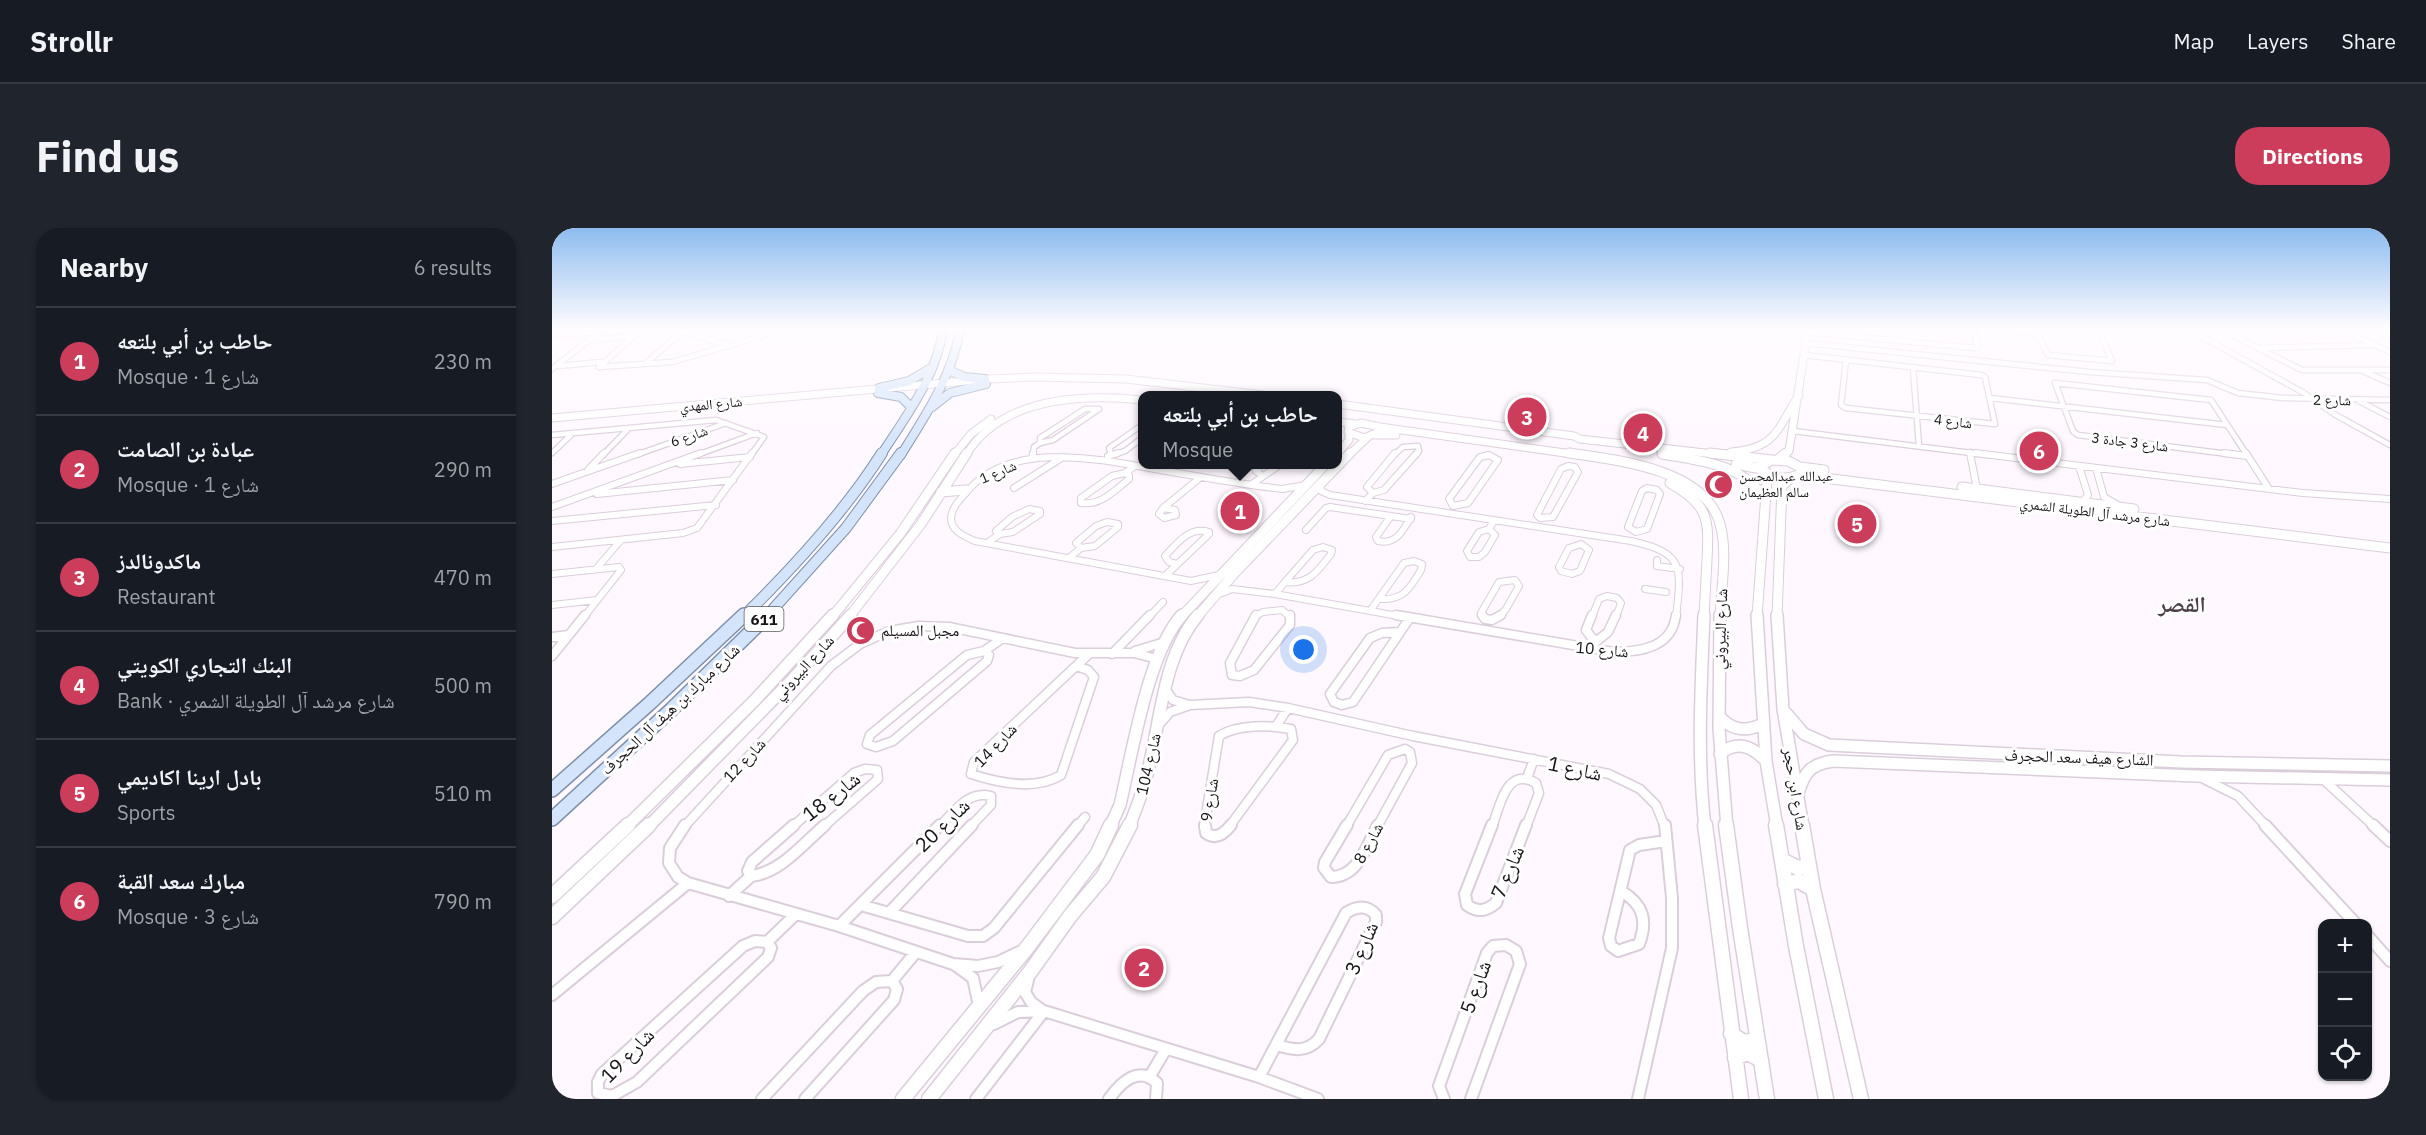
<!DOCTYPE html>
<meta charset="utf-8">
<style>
:root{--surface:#171b24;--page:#20242c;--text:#f1f3f6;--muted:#9ea1a6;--line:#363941;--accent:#cc3d5c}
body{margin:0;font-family:"IBM Plex Sans","Noto Naskh Arabic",sans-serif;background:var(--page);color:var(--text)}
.controls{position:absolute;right:18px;bottom:18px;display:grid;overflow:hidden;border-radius:12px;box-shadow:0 2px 4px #0004}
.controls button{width:54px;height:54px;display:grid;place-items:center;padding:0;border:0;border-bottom:2px solid var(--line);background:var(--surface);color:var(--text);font:30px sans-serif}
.you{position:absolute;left:752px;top:422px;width:21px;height:21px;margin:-15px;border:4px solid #fff;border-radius:50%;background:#1a73e8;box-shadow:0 0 0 9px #1a73e833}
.badge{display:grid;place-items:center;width:39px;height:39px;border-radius:50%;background:var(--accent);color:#fff;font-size:20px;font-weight:700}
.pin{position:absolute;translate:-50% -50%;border:3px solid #fff;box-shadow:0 2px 6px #0006}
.popup{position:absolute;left:586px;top:163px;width:204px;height:78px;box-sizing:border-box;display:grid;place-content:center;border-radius:12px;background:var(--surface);filter:drop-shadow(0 2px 4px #0005);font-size:20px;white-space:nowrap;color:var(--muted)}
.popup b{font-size:22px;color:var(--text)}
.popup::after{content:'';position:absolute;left:50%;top:100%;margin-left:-12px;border:12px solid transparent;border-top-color:var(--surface)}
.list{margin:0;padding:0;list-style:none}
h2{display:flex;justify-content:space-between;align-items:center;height:78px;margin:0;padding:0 24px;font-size:26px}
h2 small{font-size:20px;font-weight:400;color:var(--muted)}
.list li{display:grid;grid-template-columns:39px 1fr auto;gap:18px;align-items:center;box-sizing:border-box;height:108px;padding:0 24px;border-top:2px solid var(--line)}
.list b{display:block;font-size:22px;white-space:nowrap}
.list p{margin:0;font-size:20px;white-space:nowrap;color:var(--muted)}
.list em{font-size:20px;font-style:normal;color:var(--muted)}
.icon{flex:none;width:33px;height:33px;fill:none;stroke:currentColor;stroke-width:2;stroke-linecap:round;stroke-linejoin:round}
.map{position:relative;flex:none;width:1838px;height:871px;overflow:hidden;border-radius:24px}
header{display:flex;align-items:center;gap:36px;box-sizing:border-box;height:84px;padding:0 30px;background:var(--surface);border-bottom:2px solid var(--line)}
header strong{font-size:28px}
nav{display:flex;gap:33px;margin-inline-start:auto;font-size:21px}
.intro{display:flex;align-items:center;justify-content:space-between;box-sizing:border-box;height:144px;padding:0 36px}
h1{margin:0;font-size:42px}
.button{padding:15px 27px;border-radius:24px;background:var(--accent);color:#fff;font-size:21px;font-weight:700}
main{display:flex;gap:36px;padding:0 36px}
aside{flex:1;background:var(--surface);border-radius:24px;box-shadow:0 2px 4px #0004}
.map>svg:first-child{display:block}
</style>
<header>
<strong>Strollr</strong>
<nav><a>Map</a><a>Layers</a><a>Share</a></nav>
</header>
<div class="intro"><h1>Find us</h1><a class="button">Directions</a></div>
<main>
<aside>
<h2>Nearby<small>6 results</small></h2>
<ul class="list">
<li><span class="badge">1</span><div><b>حاطب بن أبي بلتعه</b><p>Mosque · شارع 1</p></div><em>230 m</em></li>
<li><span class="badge">2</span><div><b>عبادة بن الصامت</b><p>Mosque · شارع 1</p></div><em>290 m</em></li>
<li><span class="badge">3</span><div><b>ماكدونالدز</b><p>Restaurant</p></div><em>470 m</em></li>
<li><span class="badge">4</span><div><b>البنك التجاري الكويتي</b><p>Bank · شارع مرشد آل الطويلة الشمري</p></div><em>500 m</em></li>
<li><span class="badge">5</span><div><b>بادل ارينا اكاديمي</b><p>Sports</p></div><em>510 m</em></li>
<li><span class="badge">6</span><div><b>مبارك سعد القبة</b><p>Mosque · شارع 3</p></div><em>790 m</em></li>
</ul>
</aside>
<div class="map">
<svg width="1838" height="871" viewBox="0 0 1838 871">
<rect width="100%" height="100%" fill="#fff9ff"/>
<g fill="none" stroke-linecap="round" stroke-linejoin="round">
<defs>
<path id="street-far3" d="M122 101 174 117
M1425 101 1485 105
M1483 101 1496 127 1560 133 1546 101
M1636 101 1752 165 1782 186 1838 217
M1668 101 1750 142H1838
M1789 101 1838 124
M1256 104 1423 120 1426 119 1421 101
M0 107 80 101
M38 112 79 108
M1254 115 1537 144 1655 152 1686 165 1731 170 1838 172
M1708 120 1823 117
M1252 127 1429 147 1433 149 1443 196 1294 180 1289 177 1294 132
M93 136 130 104
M6 138 49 134
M47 139 120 134 210 108 220 101
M47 139 90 101
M1361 139 1367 218
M0 141 47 104
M1813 144 1838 155
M1438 170 1675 197
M1807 173 1838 189
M533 181H547L501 212 488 215V210Z
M1241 203 1436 227
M0 207 164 192 212 209 199 227
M1418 224 1419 227
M0 225 21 205
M559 226 557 220 590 197
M51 227 77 200
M84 227 174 195
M145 227 205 205
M481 227 482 219 488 215
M561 227 573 223 590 210
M842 227 851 219 866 218 867 223 864 227
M1684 227 1526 207 1521 203 1503 155 1659 172 1695 227"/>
<path id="street-far2" d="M1418 225 1425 261
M1423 225 1751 265 1838 271
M1672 225 1695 228
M1694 225 1717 261
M937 227 946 232 916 275 901 278 897 271 928 229Z
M556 228 566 225
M480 231 481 225
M128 236 198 229
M631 236H638
M1016 238 1023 239 1026 244 1001 289 988 290 985 287 1009 241Z
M1544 240 1552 269 1566 277
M36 242 52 225
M573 245 577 247V251C563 262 549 278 529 275V270L560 248Z
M573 245 583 238
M709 247 704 243 710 236
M0 256 88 225
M700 256 729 236
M768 257 769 263 778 267 1079 313C1132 325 1130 338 1124 389
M462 260 511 229
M1095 260 1105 262 1108 266 1095 301 1084 304 1076 299 1090 263Z
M821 265 815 259 843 225
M821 265 832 262 865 225
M45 266 181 252
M813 273 821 265
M1526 273H1531L1536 267 1527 238
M0 279 149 225
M611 280 623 282 624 287 612 290 607 286Z
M611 280 649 249
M477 281 488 283V286L461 304 448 306 444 303 460 289Z
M839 288 824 309 826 313C844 317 851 303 859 289
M0 293 164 277
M555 294 566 296V299L543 318 529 320 524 315 544 298Z
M937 301 943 307 933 324 927 329H918L915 323 927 304Z
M937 301 942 293
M754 302 774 280 778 279 859 291
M435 315 448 306
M1029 316 1037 322 1028 343 1020 346 1009 343 1007 339 1017 320Z
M0 319 131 305 145 300 200 225
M771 319 780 322 779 326C766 343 757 357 733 354L761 322Z
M517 330 529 320
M1105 332V338L1128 341
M44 341 69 312
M0 346 67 339 69 342 32 389
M667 347 639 353 423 313C411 308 395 301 400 285 402 278 408 271 413 266 459 206 563 235 626 245 660 251 695 257 730 261L754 257
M613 348 657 306V304C638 298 625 315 613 328L617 334 625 336
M1093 361 1114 364
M723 366 733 354
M665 367 680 361 723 366 852 389
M0 377 45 372
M818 383 852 335 862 333 870 336C870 342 868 344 864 350 855 365 847 372 828 371
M597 389 611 374
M702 389 711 384 730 382 738 389
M931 389 929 385 947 354 963 352 967 358 954 381 947 389
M1040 389 1047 371 1055 368 1065 370 1069 375 1064 389"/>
<path id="street-far1" d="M704 387 678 435 680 447 688 448 702 442 738 397V387
M844 387 1062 424C1090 424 1120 419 1124 387
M930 387 933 391 940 392 949 387
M1040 387 1034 402 1040 410 1045 413 1056 404 1064 387
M847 404 830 405 818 410 778 466 782 474 790 477 801 474 857 391
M0 409 17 407
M432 423 437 427 435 433 341 513 324 519 315 516 318 507 415 427Z
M432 423 451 410
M583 423 613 414
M560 426 598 387
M0 428 33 387
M524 438 536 442 542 449 509 547C483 563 447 555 419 546L422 534Z
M524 438 537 426
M614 462 621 472 637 477
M606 498 618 484 638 477 697 474 736 480 861 508 1057 546 1088 561 1104 577 1113 599
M724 498 736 480
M975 550 982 531
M1652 551 1686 568 1715 599
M1772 552 1823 599
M132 599 279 438 308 416 337 403 367 398 397 399 523 425H582L601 430 603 434
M240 599 302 545 313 541 325 542 326 551 271 599
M387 599C402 584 416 562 439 568V577L418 599
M525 599 533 589
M652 599 667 508C686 496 717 497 739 501L741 512 677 599
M794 599 836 527 853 521 858 524 860 535 825 599
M940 599C948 578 954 538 984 555L987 565 974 599"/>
<path id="street" d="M133 597 118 620 117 635 126 649 136 655 287 698 401 736 426 738 446 734 467 724
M653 597 654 605C664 612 672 606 679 597
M795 597 773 634 772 640 779 649C806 649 814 619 826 597
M940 597 913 666 915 677C926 685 934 683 944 675L974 597
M1713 597 1804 696
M1821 597 1838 613
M199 648 196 643 200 634 242 597
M199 648C228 645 251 616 273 597
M1069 663C1091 676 1096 692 1087 716L1066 723 1059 718 1057 710 1078 622 1087 617 1114 613
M177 668 199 648
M309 677 416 708H431L442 700 526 597
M337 685 420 597
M287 698 388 597
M1816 708 1838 733
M203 713 215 714 219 720 216 729 85 854 60 868 46 865V854L50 846 191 718Z
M215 714 243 687
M403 737 421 750 427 778
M476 752 473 764 479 774 491 783
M340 753 364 724
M0 767 136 655
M442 796 466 784 492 783 707 849 766 871
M598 848 614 821
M707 849 794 685C805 678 815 677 824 687V694L767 811C754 825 741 822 725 817
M210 871 311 763 324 754 340 753
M253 871 342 772 345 761 340 753
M424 871 492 783
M557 871C569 854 587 837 605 855L604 871
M892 871 887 858 935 725 941 718 954 717 964 723 968 736 919 871
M1086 871 1120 720V670L1113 597"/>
<path id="secondary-far3" d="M1824 101 1838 107
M786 176 1022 208 1028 211 1171 227
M0 190 437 151 483 149 574 151 720 168
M786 194 804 196
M809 195 828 199 829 203 812 210 796 204 797 199Z
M828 199 1027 227
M823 207H844
M1179 224C1225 220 1225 201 1247 167
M786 225 797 212V206
M1110 226 1114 227
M402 227 419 206 439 191
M414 227C450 169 530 166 590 172
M797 227 816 209
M1232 227 1237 223 1256 101"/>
<path id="secondary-far2" d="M1017 225C1063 232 1153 240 1168 296 1176 324 1169 360 1168 389
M1158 225 1220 232
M1110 226C1148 233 1190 235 1213 271
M1220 232 1236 233 1250 240V245C1236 253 1218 252 1208 238Z
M1225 232 1234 225
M1184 236 1209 241
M1248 239 1272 242
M1248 247 1838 320
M1118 255C1157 277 1157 291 1155 332 1154 351 1153 370 1152 389
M1410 259 1582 281
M389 264 414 262
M280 389 348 306 403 225
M297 389 369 296 415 225
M629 389 774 236
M645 389 681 347 798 225
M1205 389 1215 252 1213 244
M1225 389 1230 258 1239 250"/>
<path id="secondary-far1" d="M1152 387C1149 458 1145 529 1153 599
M1168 387 1167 501 1175 599
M1205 387 1214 533 1225 599
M1225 387 1231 481 1251 599
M1234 485 1252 506 1277 517 1629 534 1838 538
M1167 488C1180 503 1194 504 1211 496
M1168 526C1185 512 1200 518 1214 533
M1246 566C1252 544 1259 536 1281 533L1643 548 1838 552
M74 599 203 472 281 387
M96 599 241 451 299 387
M558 599 568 577C580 526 596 424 630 387
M577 599C583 583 590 567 594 550 609 497 609 431 646 387"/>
<path id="secondary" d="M1153 597 1189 871
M1174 597 1188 700 1215 871
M1224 597 1244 718 1274 871
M1250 597 1261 661 1309 871
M1230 632 1246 640 1257 638
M1233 656 1247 653 1261 661
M0 668 76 597
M0 689 97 597
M1179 806 1192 814 1205 811
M1183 830 1196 825 1209 832
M351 871 474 721 545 627 559 597
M377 871 478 744 518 688 551 649 578 597"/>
<path id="primary-far2" d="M398 138 399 143 412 149 433 151
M327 160 357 153 379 140
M326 165 349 169 359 179
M380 179 398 165 434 156
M329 227C354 188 385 148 391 101
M349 227C373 188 401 147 408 101"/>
<path id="primary-far1" d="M191 389C241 340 292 285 330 225
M214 389 294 300 349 225"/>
<path id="primary" d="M0 562 97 476 192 387
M0 591 119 482 216 387"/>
</defs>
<!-- street-far3 casing -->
<use href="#street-far3" stroke="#dbcedb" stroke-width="7"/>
<!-- street-far2 casing -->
<use href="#street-far2" stroke="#dbcedb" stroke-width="8"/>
<!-- street-far1 casing -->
<use href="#street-far1" stroke="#dbcedb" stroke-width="11"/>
<!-- street casing -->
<use href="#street" stroke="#dbcedb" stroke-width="14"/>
<!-- secondary-far3 casing -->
<use href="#secondary-far3" stroke="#dbcedb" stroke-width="9"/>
<!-- secondary-far2 casing -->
<use href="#secondary-far2" stroke="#dbcedb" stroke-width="11"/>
<!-- secondary-far1 casing -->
<use href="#secondary-far1" stroke="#dbcedb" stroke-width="14"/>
<!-- secondary casing -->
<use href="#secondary" stroke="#dbcedb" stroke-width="17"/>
<!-- primary-far2 casing -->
<use href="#primary-far2" stroke="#7e8faa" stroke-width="10"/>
<!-- primary-far1 casing -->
<use href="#primary-far1" stroke="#7e8faa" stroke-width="12"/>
<!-- primary casing -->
<use href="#primary" stroke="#7e8faa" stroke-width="16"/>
<!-- street-far3 -->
<use href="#street-far3" stroke="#fff" stroke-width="4.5"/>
<!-- street-far2 -->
<use href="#street-far2" stroke="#fff" stroke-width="6"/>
<!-- street-far1 -->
<use href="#street-far1" stroke="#fff" stroke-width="8"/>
<!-- street -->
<use href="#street" stroke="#fff" stroke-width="10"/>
<!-- secondary-far3 -->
<use href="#secondary-far3" stroke="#fff" stroke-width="7"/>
<!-- secondary-far2 -->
<use href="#secondary-far2" stroke="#fff" stroke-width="9"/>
<!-- secondary-far1 -->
<use href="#secondary-far1" stroke="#fff" stroke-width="11"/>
<!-- secondary -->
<use href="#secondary" stroke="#fff" stroke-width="14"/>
<!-- primary-far2 -->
<use href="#primary-far2" stroke="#d3e4fb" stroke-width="8"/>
<!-- primary-far1 -->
<use href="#primary-far1" stroke="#d3e4fb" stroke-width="10"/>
<!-- primary -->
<use href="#primary" stroke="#d3e4fb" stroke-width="13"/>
</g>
<!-- sky -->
<linearGradient id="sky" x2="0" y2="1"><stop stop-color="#8dbcef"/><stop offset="0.45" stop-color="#fffcff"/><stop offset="1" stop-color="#fffcff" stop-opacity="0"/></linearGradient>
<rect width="1838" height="223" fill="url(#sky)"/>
<!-- icons -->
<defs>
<symbol id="mosque-disc" viewBox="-11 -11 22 22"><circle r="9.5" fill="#cc3d5c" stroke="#fff"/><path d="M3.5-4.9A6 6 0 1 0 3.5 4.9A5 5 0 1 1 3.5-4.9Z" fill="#fff"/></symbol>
</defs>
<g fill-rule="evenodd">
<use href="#mosque-disc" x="1150" y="240" width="33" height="33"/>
<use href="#mosque-disc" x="292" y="386" width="33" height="33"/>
</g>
<g text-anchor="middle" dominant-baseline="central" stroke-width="6" stroke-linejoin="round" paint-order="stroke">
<!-- far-street labels -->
<g font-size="14" fill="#181318" stroke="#fff">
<text transform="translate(1780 172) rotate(1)">شارع 2</text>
<text transform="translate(159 176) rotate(-5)">شارع المهدي</text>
<text transform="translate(1401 193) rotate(7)">شارع 4</text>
<text transform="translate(137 208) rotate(-19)">شارع 6</text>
<text transform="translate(1578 214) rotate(7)">شارع 3 جادة 3</text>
<text transform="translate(446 244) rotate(-23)">شارع 1</text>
<text transform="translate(1543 284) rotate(7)">شارع مرشد آل الطويلة الشمري</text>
</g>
<!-- far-poi labels -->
<g font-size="14" fill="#181318" stroke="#fff" text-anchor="start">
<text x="1187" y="248">عبدالله عبدالمحسن<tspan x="1187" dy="16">سالم العظيمان</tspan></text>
</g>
<!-- shield labels -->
<rect fill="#fff" stroke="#5d5a5d" stroke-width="1.5" x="192.5" y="379" width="39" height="24" rx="4.5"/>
<g font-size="15" font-weight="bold" fill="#181318">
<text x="212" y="391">611</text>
</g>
<!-- street labels -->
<g font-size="16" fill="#181318" stroke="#fff">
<text transform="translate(1168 401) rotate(-88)">شارع البيروني</text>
<text transform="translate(1050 421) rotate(5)">شارع 10</text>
<text transform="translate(251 439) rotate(-47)">شارع البيروني</text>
<text transform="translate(118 481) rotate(-43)">شارع مبارك بن هيف آل الحجرف</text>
<text transform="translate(443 517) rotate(-46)">شارع 14</text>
<text transform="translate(1527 529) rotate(2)">الشارع هيف سعد الحجرف</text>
<text transform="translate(192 532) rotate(-47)">شارع 12</text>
<text transform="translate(596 536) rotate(-77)">شارع 104</text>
<text transform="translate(1244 561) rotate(81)">شارع ابن حجر</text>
<text transform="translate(657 572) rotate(-81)">شارع 9</text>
<text transform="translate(816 615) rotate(-61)">شارع 8</text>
</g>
<!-- poi labels -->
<g font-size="16" fill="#181318" stroke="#fff" text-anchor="start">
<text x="329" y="402">مجبل المسيلم</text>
</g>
<!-- near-street labels -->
<g font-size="20" fill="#181318" stroke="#fff">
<text transform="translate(1023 540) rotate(12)">شارع 1</text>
<text transform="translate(279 568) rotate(-38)">شارع 18</text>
<text transform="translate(390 597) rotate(-44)">شارع 20</text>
<text transform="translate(955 644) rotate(-67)">شارع 7</text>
<text transform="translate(809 720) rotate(-67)">شارع 3</text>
<text transform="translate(923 759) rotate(-70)">شارع 5</text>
<text transform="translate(75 827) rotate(-46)">شارع 19</text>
</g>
<!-- district labels -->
<g font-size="22" font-weight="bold" fill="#4b404a" stroke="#fff">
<text x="1630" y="375">القصر</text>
</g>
</g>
</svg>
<div class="controls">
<button>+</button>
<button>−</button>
<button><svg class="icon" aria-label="locate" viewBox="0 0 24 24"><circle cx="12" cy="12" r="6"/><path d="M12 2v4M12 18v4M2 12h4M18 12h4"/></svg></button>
</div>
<div class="you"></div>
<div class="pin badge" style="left:688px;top:283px">1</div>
<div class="popup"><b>حاطب بن أبي بلتعه</b>Mosque</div>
<div class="pin badge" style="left:592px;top:740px">2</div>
<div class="pin badge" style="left:975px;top:189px">3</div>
<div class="pin badge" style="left:1091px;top:205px">4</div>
<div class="pin badge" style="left:1305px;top:296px">5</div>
<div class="pin badge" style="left:1487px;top:223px">6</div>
</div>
</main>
